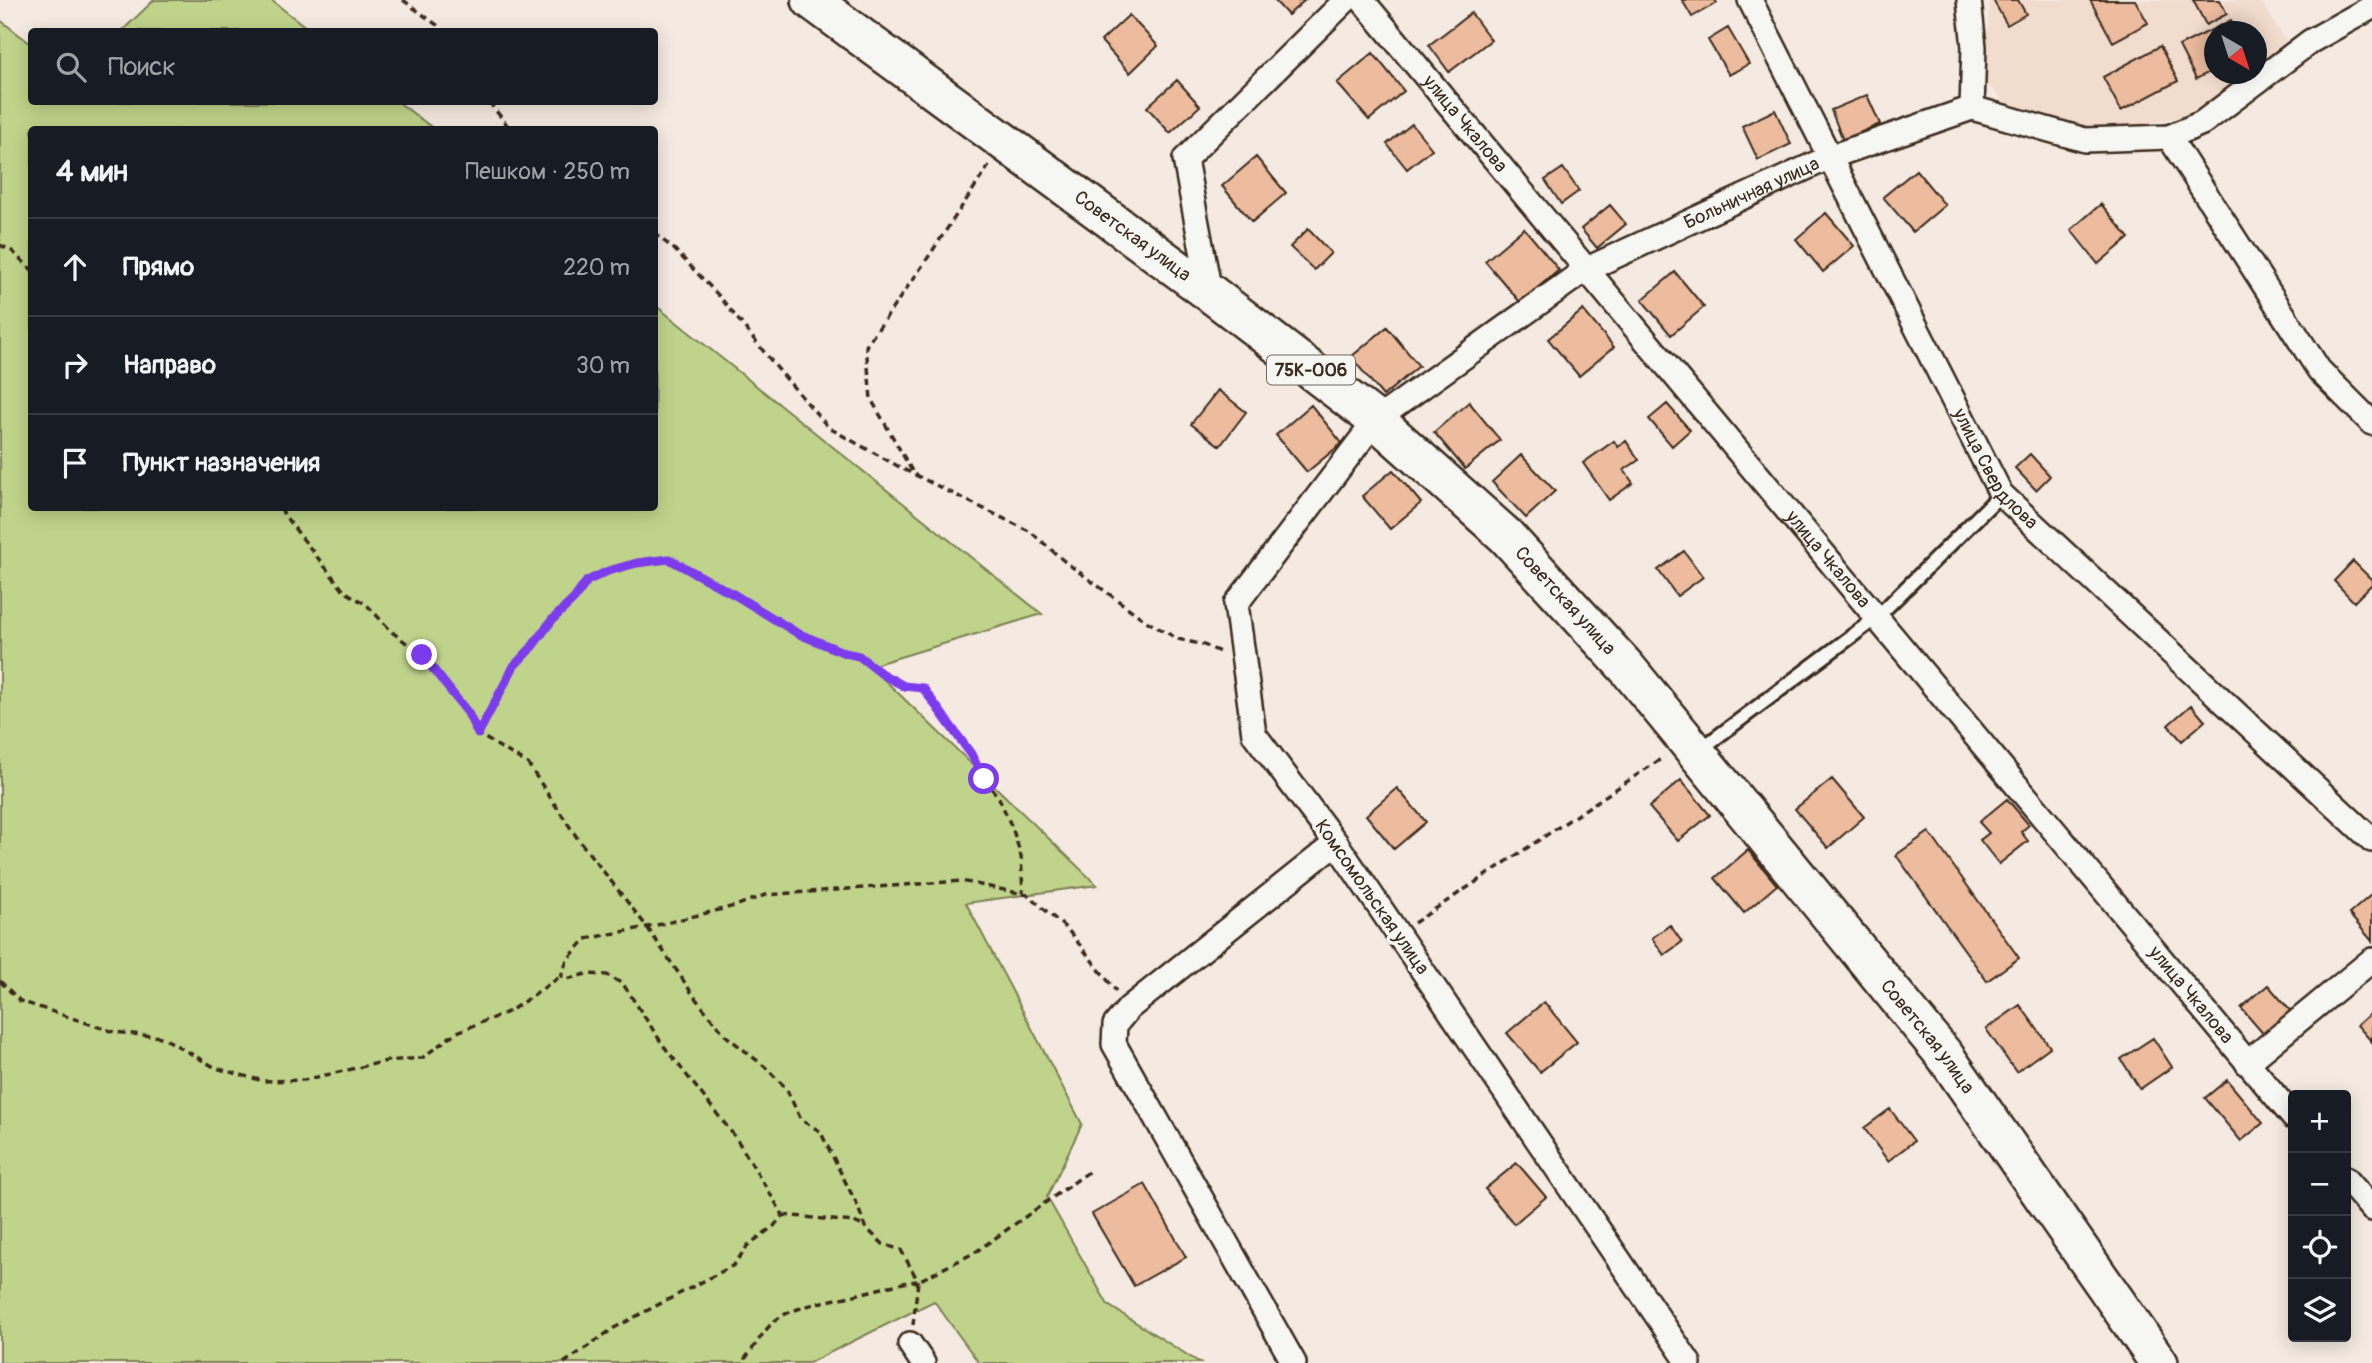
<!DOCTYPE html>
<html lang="ru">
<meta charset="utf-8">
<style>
:root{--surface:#171b24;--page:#242831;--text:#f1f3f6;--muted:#9ea1a6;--line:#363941}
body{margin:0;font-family:Pangolin,sans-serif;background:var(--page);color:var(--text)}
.controls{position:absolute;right:21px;bottom:21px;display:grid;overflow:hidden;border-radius:7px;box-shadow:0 4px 18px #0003}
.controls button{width:63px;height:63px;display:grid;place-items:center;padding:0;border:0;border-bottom:2px solid var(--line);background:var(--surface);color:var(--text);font:35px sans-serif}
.compass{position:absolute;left:2204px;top:21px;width:63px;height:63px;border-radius:50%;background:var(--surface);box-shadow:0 4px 18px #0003;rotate:141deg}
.stop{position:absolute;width:21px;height:21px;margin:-16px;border:5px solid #7c3aed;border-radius:50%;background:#fff}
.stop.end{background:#7c3aed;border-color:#fff;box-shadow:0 2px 7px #0008}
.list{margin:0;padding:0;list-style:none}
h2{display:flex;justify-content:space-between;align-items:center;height:91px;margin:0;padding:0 28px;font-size:30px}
h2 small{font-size:23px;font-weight:400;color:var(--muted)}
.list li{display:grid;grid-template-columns:46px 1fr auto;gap:21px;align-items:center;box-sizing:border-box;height:98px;padding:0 28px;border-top:2px solid var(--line)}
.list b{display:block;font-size:26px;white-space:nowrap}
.list em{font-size:23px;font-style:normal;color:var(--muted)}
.icon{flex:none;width:38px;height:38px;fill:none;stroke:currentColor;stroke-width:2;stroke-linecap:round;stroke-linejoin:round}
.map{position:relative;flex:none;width:2372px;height:1363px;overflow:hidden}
.search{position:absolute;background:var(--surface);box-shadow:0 4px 18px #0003;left:28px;top:28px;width:630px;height:77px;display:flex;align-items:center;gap:18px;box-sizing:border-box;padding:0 24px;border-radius:7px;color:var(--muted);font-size:26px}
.panel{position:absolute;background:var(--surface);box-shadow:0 4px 18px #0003;left:28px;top:126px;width:630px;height:385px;border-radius:7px}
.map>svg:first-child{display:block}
</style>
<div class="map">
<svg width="2372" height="1363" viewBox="0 0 2372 1363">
<rect width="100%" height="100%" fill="#f4eae1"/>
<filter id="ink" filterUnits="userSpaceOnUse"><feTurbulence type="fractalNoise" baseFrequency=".0143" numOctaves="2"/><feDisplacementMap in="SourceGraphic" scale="14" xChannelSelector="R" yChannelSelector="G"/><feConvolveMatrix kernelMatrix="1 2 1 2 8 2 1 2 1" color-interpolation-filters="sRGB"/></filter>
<g filter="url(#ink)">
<!-- built -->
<path fill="#f2dccd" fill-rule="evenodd" d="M1990 0H2260L2293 52 2183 116 2089 136 2018 117 1984 80ZM2214 32H2256V74H2214Z"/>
<!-- green -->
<path fill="#bfd48a" stroke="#7d7f54" stroke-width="2" d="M154 0H271L311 31H122Z
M0 20 31 44 32 102H398L434 129 32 130V508H654L655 305 1042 614 870 666 1097 885 966 903 1082 1124 1047 1197 1108 1305 1200 1363H979L934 1301 809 1363H0Z"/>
<!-- building -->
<path fill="#edbb9e" stroke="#3b2a1e" stroke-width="2" d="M1274 0H1305L1288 15Z
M1682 0H1715L1717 3 1692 17Z
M1993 0H2018L2026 14 2007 25Z
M2090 0H2135L2148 23 2113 42Z
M2193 0H2220L2227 14 2206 25Z
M1471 13 1491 40 1449 72 1429 45Z
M1129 15 1158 46 1130 73 1101 41Z
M2231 20 2237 32H2214V70L2196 79 2179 46Z
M1728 28 1749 64 1729 75 1708 40Z
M2160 46 2178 81 2121 111 2103 77Z
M1373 53 1404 91 1369 120 1337 83Z
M1177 80 1200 106 1170 133 1147 107Z
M1867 95 1880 124 1843 140 1831 110Z
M1775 110 1791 144 1758 160 1742 126Z
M1412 124 1432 149 1407 169 1387 144Z
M1256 157 1286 193 1252 222 1222 186Z
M1563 168 1579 191 1561 204 1545 180Z
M1916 170 1945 205 1913 232 1883 197Z
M2101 204 2129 238 2098 264 2071 230Z
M1610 205 1626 224 1597 248 1581 229Z
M1826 213 1854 246 1823 272 1796 239Z
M1524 228 1559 270 1520 302 1485 261Z
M1308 229 1331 253 1314 270 1290 247Z
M1675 272 1704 307 1671 335 1642 300Z
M1583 310 1614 347 1579 376 1548 339Z
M1387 327 1419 366 1383 396 1351 357Z
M1218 390 1246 412 1220 446 1191 424Z
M1469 402 1500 440 1465 469 1434 432Z
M1667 404 1690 430 1672 446 1649 419Z
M1311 405 1342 443 1307 472 1276 435Z
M1614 441 1618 447 1626 441 1639 460 1624 470 1633 483 1609 500 1583 463Z
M2030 454 2050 476 2036 490 2015 468Z
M1521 455 1555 491 1526 518 1492 482Z
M1393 470 1421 503 1390 529 1362 496Z
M1684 551 1703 577 1677 596 1658 570Z
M2353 561 2372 580V584L2354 602 2334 581Z
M2191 705 2205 721 2182 741 2168 725Z
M1832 779 1864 817 1828 848 1795 809Z
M1681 780 1710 815 1678 841 1649 807Z
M1397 788 1426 822 1394 849 1366 815Z
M2007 799 2029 825 2021 832 2028 841 1999 864 1980 840 1989 833 1979 822Z
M1929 832 2019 958 1987 981 1896 855Z
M1748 850 1777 885 1744 913 1715 878Z
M2372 894V941L2349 914Z
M1670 925 1682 942 1664 955 1652 938Z
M2268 985 2293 1014 2266 1037 2241 1008Z
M1544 1002 1577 1042 1540 1072 1507 1033Z
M2020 1005 2050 1047 2016 1072 1986 1029Z
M2372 1012V1042L2357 1025Z
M2153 1038 2172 1067 2140 1089 2121 1059Z
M2227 1080 2263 1123 2241 1141 2205 1098Z
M1890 1109 1914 1141 1888 1161 1864 1128Z
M1517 1163 1546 1197 1514 1224 1485 1189Z
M1145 1184 1186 1257 1134 1286 1092 1214Z"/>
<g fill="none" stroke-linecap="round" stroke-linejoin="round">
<defs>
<path id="lane" d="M1697 752 1876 618 2001 494"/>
<g id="street">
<path id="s1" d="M1362 0 2293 1117"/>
<path id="s2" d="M1750 0 2001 494 2372 840"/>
<path d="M1969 0 1974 47 1972 108"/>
<path d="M2169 137 2319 370 2372 423"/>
<path d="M1210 293 1185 159 1346 0"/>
<path d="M2247 1063 2372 960"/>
<path d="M2346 1179 2372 1209"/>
<path d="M910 1344 923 1363"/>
<path d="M1294 1363 1114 1044 1115 1025 1129 1008 1336 843"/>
<path id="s3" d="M1689 1363 1336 843 1254 734 1236 604 1376 420 1585 270 1830 157 1972 108 2085 140 2169 137 2202 123 2311 41 2372 7"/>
</g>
<g id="primary">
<path id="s4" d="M811 0 1210 293 1376 420 1506 536 1627 668 1945 1056 2159 1363"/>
</g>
</defs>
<!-- lane casing -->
<use href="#lane" stroke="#3b2a1e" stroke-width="18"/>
<!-- street casing -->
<use href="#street" stroke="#3b2a1e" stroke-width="28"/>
<!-- primary casing -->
<use href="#primary" stroke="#3b2a1e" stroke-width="42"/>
<!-- path -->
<path stroke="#3b2a1e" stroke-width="3.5" stroke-dasharray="7 5" stroke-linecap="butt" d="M403 0 437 25 441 32
M489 102 511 130
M654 233 674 249 720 297 777 368 829 428 905 470 1031 532 1064 561 1146 621 1178 639 1204 645 1222 653
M0 245 12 251 32 270
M912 471 871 399 866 346 923 265 990 164
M281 508 284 515 344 591 367 605 392 632 422 655 468 713 478 734 528 764 578 839 647 927 696 999 725 1035 764 1066 786 1088 801 1120 820 1131 858 1207 865 1227 883 1244 901 1250 918 1281C898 1283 879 1289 859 1294 835 1300 802 1304 780 1317 763 1328 755 1349 741 1363
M478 734 514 666 531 648 560 610 574 599 587 581 608 571 637 563 669 559 735 595 797 633 845 653 859 656 882 674 904 686 923 688 971 754 984 779 999 798 1013 830 1021 856 1023 893
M1414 923 1664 757
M0 981 20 1001 114 1032 162 1037 216 1068 263 1081 304 1080 387 1061 422 1058 455 1033 510 1011 561 976
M783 1215 854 1222 865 1227
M913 1325 918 1281 974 1253 1090 1171
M564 1363 614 1328 734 1265 748 1245 774 1226 783 1215 736 1138 663 1045 623 984 607 975 586 974 567 979 561 976 567 960 586 939 662 924 735 906 765 895 961 881 1028 895 1068 930 1116 991"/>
<!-- lane -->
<use href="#lane" stroke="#f6f6f2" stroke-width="12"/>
<!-- street -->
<use href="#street" stroke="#f6f6f2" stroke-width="23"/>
<!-- primary -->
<use href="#primary" stroke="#f6f6f2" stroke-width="37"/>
</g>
</g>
<g fill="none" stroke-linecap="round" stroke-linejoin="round" filter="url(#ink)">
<!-- route -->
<path stroke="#7c3aed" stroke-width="9" d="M422 655 468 713 478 734 514 666 531 648 552 620 574 599 587 581 608 571 637 563 669 559 735 595 797 633 845 653 859 656 882 674 904 686 923 688 971 754 984 779"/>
</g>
<g text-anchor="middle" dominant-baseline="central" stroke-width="7" stroke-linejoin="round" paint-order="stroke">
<!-- shield labels -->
<rect fill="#f6f6f2" stroke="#73675e" stroke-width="2" x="1267" y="355.5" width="88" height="29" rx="5"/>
<g font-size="18" font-weight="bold" fill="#3b2a1e">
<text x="1311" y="370">75К-006</text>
</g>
<!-- street labels -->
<g font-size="19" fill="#3b2a1e" stroke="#f6f6f2">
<text stroke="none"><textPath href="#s1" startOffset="161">улица Чкалова</textPath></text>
<text stroke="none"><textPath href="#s3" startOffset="1568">Больничная улица</textPath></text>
<text stroke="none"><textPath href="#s4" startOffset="399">Советская улица</textPath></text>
<text stroke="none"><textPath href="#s2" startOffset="530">улица Свердлова</textPath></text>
<text stroke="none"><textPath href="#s1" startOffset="728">улица Чкалова</textPath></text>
<text stroke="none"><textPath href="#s4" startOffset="966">Советская улица</textPath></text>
<text transform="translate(1372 897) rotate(55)">Комсомольская улица</text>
<text stroke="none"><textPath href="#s1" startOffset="1295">улица Чкалова</textPath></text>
<text stroke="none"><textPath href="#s4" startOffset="1533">Советская улица</textPath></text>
</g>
</g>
</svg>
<div class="controls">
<button>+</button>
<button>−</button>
<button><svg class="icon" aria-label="locate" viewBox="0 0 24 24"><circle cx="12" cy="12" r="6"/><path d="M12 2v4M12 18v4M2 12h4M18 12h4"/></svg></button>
<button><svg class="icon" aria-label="layers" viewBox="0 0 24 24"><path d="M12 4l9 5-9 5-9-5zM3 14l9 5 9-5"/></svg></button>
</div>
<svg class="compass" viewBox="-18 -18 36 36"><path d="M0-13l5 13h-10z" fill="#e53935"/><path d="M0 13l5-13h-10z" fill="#9ea1a6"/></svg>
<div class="stop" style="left:984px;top:779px"></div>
<div class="stop end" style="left:422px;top:655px"></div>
<div class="search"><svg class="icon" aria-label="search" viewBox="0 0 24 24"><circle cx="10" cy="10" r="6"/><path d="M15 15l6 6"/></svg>Поиск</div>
<section class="panel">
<h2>4 мин<small>Пешком · 250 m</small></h2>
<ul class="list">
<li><svg class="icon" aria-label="ahead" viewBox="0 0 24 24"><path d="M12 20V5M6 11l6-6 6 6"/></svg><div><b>Прямо</b></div><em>220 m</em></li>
<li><svg class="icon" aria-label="right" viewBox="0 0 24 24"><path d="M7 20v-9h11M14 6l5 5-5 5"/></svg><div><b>Направо</b></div><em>30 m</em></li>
<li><svg class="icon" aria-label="arrive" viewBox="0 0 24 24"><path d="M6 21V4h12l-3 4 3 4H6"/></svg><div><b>Пункт назначения</b></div></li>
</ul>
</section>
</div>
